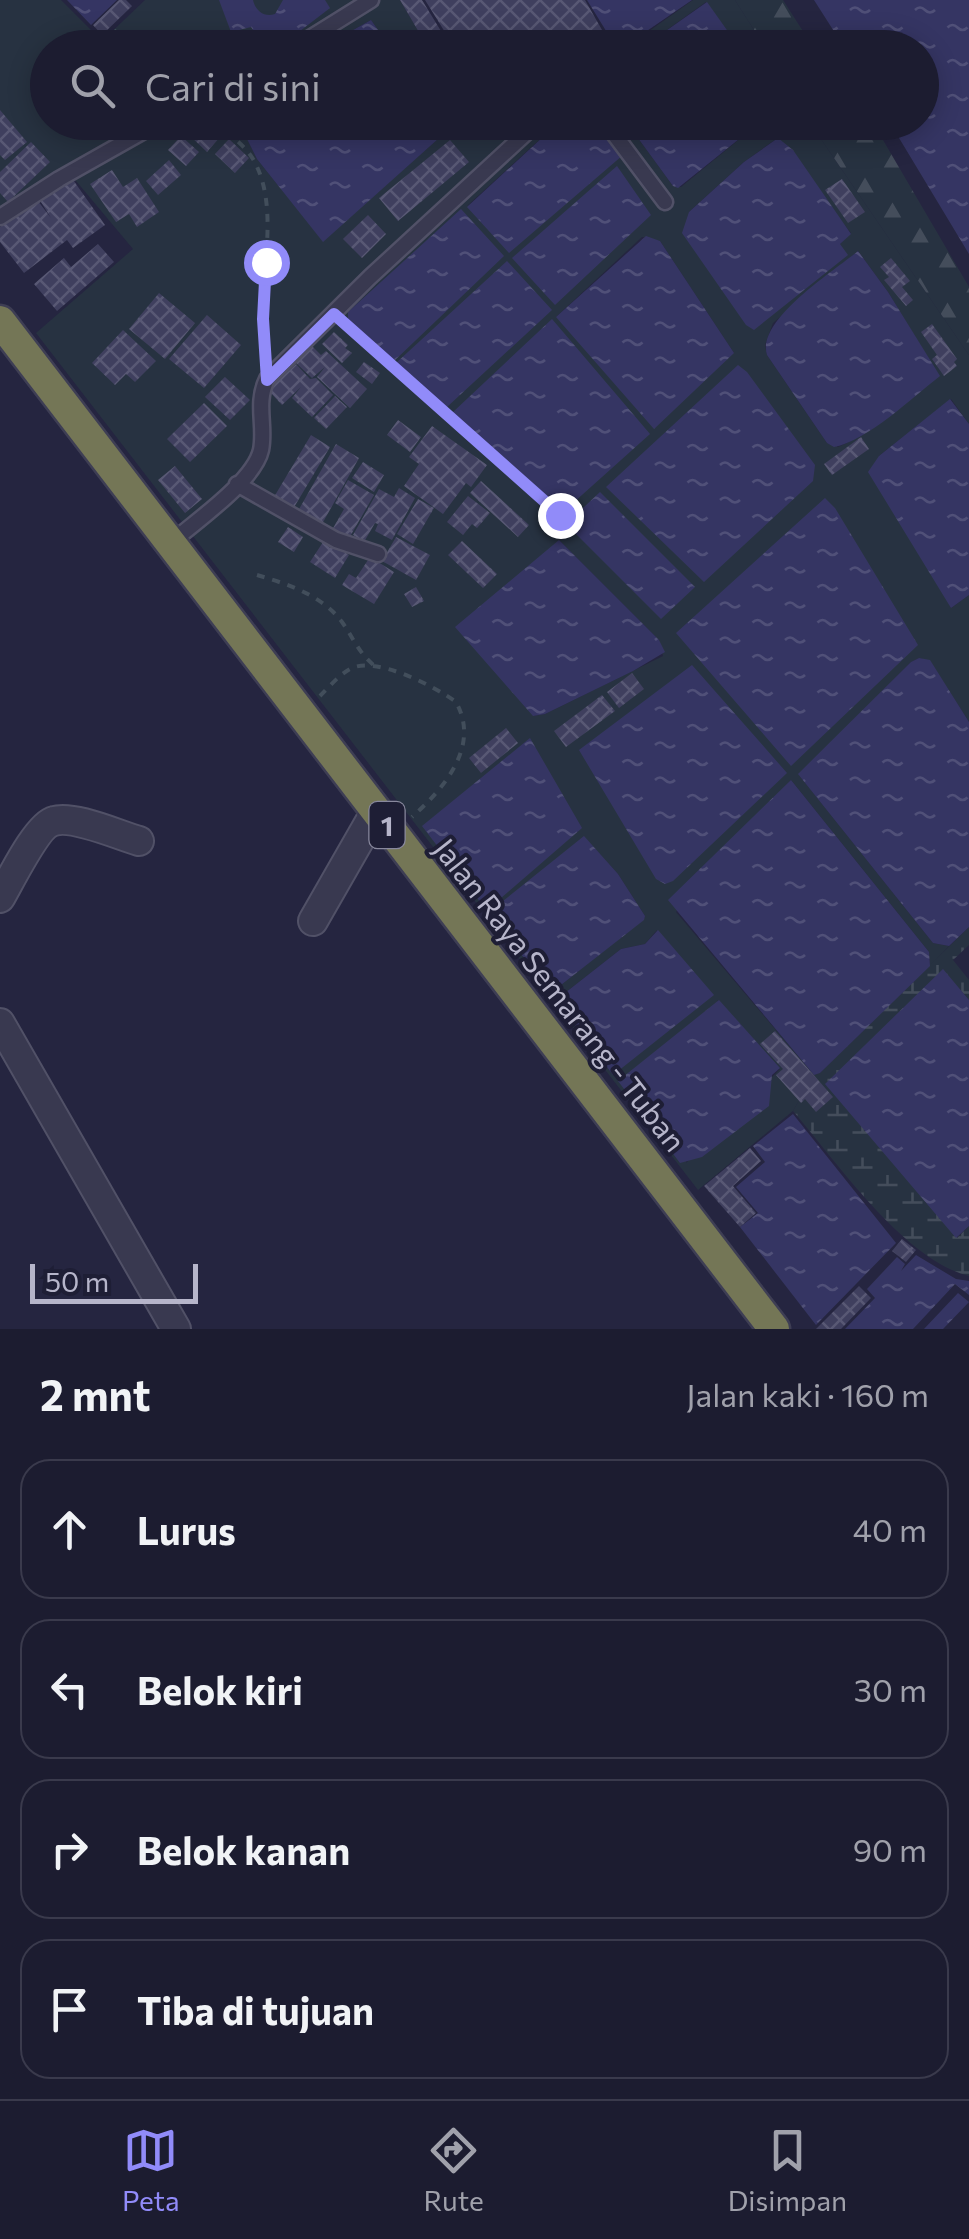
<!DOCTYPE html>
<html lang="id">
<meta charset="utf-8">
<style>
:root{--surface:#1c1c30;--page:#29293c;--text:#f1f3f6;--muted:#a0a1ab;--line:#3a3a4c;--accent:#918bf9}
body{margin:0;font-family:Commissioner,sans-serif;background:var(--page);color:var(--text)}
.scale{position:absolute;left:30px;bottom:25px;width:168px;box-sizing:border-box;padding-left:10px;border:5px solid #b6b5ca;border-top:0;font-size:28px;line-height:35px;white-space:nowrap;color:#b6b5ca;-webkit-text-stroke:8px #1e1e35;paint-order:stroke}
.stop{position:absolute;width:30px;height:30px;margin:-22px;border:8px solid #918bf9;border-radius:50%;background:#fff}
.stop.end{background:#918bf9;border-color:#fff;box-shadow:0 2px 10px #0008}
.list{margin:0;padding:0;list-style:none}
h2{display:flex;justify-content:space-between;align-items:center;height:130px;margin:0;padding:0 40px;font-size:42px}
h2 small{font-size:32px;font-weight:400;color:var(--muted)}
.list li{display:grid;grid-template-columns:65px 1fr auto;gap:30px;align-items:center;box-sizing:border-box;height:140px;margin:0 20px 20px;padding:0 20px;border:2px solid var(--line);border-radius:30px}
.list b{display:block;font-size:38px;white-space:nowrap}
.list em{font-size:32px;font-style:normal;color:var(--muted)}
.icon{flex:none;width:55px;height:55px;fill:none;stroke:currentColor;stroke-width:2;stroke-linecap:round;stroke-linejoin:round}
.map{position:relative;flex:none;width:969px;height:1329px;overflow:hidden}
.search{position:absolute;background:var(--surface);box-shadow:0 5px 25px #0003;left:30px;right:30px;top:30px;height:110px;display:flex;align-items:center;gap:25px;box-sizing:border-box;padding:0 35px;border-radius:55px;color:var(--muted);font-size:38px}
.sheet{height:770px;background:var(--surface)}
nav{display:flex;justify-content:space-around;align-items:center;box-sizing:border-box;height:140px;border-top:2px solid var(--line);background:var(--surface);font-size:28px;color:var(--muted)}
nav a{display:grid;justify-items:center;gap:5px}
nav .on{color:var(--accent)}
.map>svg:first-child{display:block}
</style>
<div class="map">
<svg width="969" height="1329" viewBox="0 0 969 1329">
<defs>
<pattern id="forest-firs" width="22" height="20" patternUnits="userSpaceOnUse" patternTransform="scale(2.5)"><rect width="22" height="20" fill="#273241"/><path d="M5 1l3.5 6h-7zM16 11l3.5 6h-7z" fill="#444d5b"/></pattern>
<pattern id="wetland-marsh" width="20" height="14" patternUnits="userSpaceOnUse" patternTransform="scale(2.5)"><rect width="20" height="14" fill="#273241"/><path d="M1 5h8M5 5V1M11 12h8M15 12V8" fill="none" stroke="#444d5b"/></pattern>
<pattern id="water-ripples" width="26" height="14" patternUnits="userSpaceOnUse" patternTransform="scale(2.5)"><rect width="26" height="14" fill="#353563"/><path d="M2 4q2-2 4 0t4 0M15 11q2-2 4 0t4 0" fill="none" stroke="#505078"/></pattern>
<pattern id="building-cross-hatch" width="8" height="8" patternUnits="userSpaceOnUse" patternTransform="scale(2.5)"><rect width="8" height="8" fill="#3f3f5e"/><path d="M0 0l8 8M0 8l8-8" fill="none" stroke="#585874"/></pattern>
</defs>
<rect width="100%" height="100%" fill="#252540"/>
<!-- green -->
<path fill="#273241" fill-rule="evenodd" d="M0 0H61L102 41 145 0H400L428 47H390L371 20 323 47 48 48V122L239 123 257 159 323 241 448 130 443 123H558L467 206 599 123H627L673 186 681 187 759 123H810L969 355V424L951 399 879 456 951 608 969 595V722L930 661 919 658 911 662 799 775 933 943 949 946 930 966 929 952 791 780 676 912 814 1075 793 1111 698 1190 36 333 133 249 71 175 0 223ZM776 139 851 233 840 244 689 212 744 162ZM642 237 660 241 734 353 556 317ZM858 251 888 292 939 376 851 441 838 447 827 443 767 355 765 345 773 323ZM559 540 659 640 663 656 545 714 534 716ZM584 837 618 874 645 916 643 920 552 992 498 926V911ZM657 930 613 1075 556 1000 621 949 645 944ZM718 1000 780 1069 686 1163Z
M693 0H735L765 47H739L706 2 643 47 625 48Z"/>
<!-- forest -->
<path fill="url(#forest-firs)" d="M735 0H783L813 47H765Z
M810 123H873L969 287V355Z"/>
<!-- wetland -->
<path fill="url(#wetland-marsh)" d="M969 927V945L953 960 969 980V1000L943 970 957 1238 969 1226V1276C903 1259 837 1162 793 1111L814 1075 820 1073Z"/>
<!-- water -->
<path fill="url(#water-ripples)" d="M67 0H117L91 25Z
M219 0H253C255 10 264 18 275 14L283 0H325L330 8 300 31 265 47 251 27 231 32Z
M587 0H692L622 48 616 47Z
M814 0H969V254L890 123 922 122V48L844 47Z
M707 2 739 47H643Z
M371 20 390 47H323Z
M443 123 448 130 323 242 257 159 239 123Z
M558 123H599L623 155 509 253 467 207Z
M627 123H759L678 188 673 186Z
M778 138 793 150 851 234 840 244 848 255 754 330 746 325 682 233 689 212 744 162Z
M617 166 651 215 555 305 512 258Z
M461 209 504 256 393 362 348 320V312Z
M646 236 660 241 734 353 654 429 556 317Z
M858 251 888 292 940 376C913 397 867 441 834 447L827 443 767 355C756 320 833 272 858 251Z
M507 261 552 310 447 407 396 363Z
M552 319 650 434 573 503 557 505 452 413Z
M738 365 747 372 815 465 813 481 704 582 606 487Z
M950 399 969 424V595L951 608 868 472 879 456Z
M600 492 695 587 661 619 566 524Z
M825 498 835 508 918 645 791 766 676 633Z
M559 540 659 640 665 652 633 671 545 714 533 716 455 627Z
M919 658 930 660 969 722V927L949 946 933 943 798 774 911 662Z
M692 665 787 773 673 881 665 884 656 879 579 750Z
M530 738 582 828 494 904 484 907 422 826Z
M791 780 929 952 930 966 820 1073 814 1075 668 900Z
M584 836 618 874 645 916 644 920 552 992 498 926V911L503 901Z
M658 930 714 995 613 1075 556 1000 621 949 645 944Z
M943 969 969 1000V1226L956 1238 825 1084Z
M719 1000 780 1068 772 1075 769 1106 702 1157 680 1163 618 1081Z
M793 1114 896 1243 816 1325 740 1227 758 1213 736 1187 765 1162 753 1146Z
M916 1255 956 1279 969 1281V1295L955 1284 913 1329H845L875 1298 867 1289 897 1257 905 1264 901 1271Z
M958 1293 969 1302 943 1329H924Z"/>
<!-- building -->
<path fill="url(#building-cross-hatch)" d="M119 0H126L132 6 102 35 93 25Z
M400 0H422L444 36 427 46Z
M425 0H585L610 44 603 48H448L444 39 448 37Z
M0 110 27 142 5 160 0 155Z
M199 122H203L220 137 207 152 188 134Z
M181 136 199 152 186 166 168 150Z
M229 139 249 158 235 173 215 154Z
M450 140 469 162 398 221 379 198Z
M31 142 50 162 8 202 0 193V172Z
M169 160 181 175 158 195 146 181Z
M112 170 123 187 137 178 159 212 137 227 129 214 116 222 90 184Z
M71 177 105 225 73 248 67 240 24 273 0 242V227L38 201 51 218 39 199Z
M842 179 865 212 848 223 825 190Z
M368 215 386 234 362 258 343 239Z
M98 244 114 262 57 311 34 284 64 258 71 267Z
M891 258 910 281 902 287 913 300 906 306 884 280 889 277 880 267Z
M159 293 195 323 165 359 129 329Z
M207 315 241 345 204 388 169 359Z
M932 324 957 359 954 362 957 366 944 376 932 359 937 355 921 332Z
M123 330 156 361 135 382 126 374 115 385 92 363Z
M334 332 348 345 345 348 352 353 342 363 322 344Z
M312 346 321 355 326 351 367 389 350 408 317 377 325 367 312 378 296 363Z
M364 362 380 373 372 384 356 372Z
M296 364 310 379 316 378 333 395 312 417 292 398 301 387 282 405 268 390Z
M225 377 250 400 230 420 205 397Z
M335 396 347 407 326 429 314 418Z
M204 403 227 426 190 462 167 439Z
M398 420 421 437 410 452 387 435Z
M432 426 487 465 471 487 466 483 443 514 404 486 419 464 409 457Z
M311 435 330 447 293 509 271 502Z
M861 437 869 449 832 475 824 464Z
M336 444 359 458 322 524 298 511Z
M363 462 384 475 374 492 352 478Z
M175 466 202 499 185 513 158 480Z
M348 480 374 495 348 540 332 530 344 509 335 503Z
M481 481 529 525 518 537 470 493Z
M399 488 415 498 392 540 375 531 378 524 375 523 364 542 353 535 379 489 394 497Z
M468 496 490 513 477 528 472 524 463 535 447 522Z
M418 499 434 508 413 544 397 534Z
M288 527 303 537 294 552 278 542Z
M396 537 430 555 416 580 382 561Z
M325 539 349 555 335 578 310 562Z
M462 541 497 574 483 588 448 555Z
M370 557 394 572 374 604 342 585 349 574 356 578Z
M416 587 424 601 412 607 404 594Z
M632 673 644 689 619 708 607 692Z
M602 695 615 711 566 747 554 731Z
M506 728 518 743 481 773 469 758Z
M775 1031 833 1097 816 1112 805 1099 801 1103 776 1075 783 1069 760 1044Z
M750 1148 761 1161 733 1186 756 1213 740 1227 704 1186Z
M902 1239 916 1250 906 1262 892 1251Z
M859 1286 871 1298 841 1329H816Z"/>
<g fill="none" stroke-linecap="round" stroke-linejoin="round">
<defs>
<path id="lane" d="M294 48 371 0
M605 122 665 202
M0 217 59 179 160 122
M237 484 336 540 378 554
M172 542C196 521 254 481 261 450 266 426 255 404 267 379L370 277 538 122"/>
<path id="street" d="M0 898C10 881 37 825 54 821 74 815 118 835 139 841
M313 921 376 811
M0 1023 176 1329"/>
<path id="highway" d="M0 321 774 1329"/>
</defs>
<!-- lane casing -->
<use href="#lane" stroke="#515167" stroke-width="19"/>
<!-- street casing -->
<use href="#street" stroke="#515167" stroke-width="32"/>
<!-- highway casing -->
<use href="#highway" stroke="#3e3e54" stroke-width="35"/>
<!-- path -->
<path stroke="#424e5b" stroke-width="4" stroke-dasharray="8 8" stroke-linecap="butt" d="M114 30 131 48
M213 122C227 133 244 144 253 159 274 195 267 243 264 282 262 305 264 329 266 352
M344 324 559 515
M257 575C287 584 322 595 342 622 354 639 359 654 376 667
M320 696C329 687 339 675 350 669 375 655 436 687 456 702 481 747 443 789 412 817"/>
<!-- lane -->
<use href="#lane" stroke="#393950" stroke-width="14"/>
<!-- street -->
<use href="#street" stroke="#393950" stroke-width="28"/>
<!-- highway -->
<use href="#highway" stroke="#747656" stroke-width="30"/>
</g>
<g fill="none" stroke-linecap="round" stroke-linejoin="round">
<!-- route -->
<path stroke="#918bf9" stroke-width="12" d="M266 262 263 319 267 380 334 314 560 515"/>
</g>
<g text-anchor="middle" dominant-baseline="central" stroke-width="8" stroke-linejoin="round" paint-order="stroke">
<!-- shield labels -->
<rect fill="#1e1e35" stroke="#88889d" stroke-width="2.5" x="369.5" y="802" width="35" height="46" rx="8"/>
<g font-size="28" font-weight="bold" fill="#b6b5ca">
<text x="387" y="825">1</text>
</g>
<!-- street labels -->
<g font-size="30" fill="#b6b5ca" stroke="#1e1e35">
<text transform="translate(561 994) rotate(52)">Jalan Raya Semarang - Tuban</text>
</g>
</g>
</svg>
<div class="scale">50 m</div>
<div class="stop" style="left:266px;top:262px"></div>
<div class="stop end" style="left:560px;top:515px"></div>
<div class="search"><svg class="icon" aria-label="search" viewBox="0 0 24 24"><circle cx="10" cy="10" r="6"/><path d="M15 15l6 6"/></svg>Cari di sini</div>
</div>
<section class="sheet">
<h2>2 mnt<small>Jalan kaki · 160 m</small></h2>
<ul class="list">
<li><svg class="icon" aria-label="ahead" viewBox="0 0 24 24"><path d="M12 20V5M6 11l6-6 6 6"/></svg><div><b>Lurus</b></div><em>40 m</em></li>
<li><svg class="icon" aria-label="left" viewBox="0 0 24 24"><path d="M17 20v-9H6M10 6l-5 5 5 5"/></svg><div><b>Belok kiri</b></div><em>30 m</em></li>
<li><svg class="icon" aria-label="right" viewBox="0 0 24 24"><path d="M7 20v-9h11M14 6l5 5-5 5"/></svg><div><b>Belok kanan</b></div><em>90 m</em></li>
<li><svg class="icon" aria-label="arrive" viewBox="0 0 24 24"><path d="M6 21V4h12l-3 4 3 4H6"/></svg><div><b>Tiba di tujuan</b></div></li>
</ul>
</section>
<nav>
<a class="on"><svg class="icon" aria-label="map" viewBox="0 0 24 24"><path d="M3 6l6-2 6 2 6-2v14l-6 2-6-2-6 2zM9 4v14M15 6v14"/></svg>Peta</a>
<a><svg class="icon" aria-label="directions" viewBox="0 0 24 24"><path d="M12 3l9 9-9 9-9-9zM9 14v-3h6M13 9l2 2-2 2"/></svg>Rute</a>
<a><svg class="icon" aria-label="saved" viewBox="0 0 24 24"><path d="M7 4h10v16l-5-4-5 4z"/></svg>Disimpan</a>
</nav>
